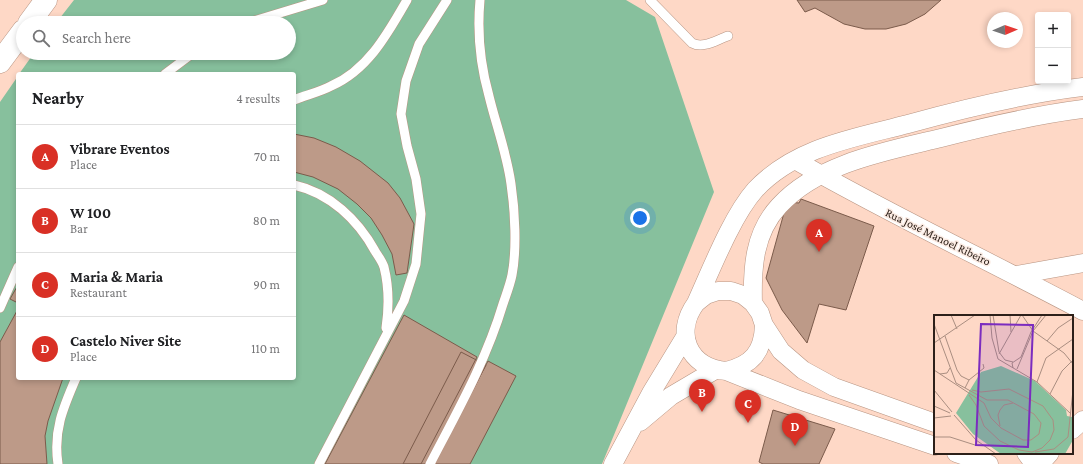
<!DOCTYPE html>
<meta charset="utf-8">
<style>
:root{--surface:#fff;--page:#f6f6f6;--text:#202124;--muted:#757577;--line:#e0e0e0;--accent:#d93025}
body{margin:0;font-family:"Crimson Pro",serif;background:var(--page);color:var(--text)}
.controls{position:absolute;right:12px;top:12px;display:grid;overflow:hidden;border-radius:4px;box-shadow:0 2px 6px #0003}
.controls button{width:36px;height:36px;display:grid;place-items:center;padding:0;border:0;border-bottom:1px solid var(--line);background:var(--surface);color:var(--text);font:20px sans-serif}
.compass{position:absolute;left:987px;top:12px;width:36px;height:36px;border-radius:50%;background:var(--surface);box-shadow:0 2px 6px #0003;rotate:88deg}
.you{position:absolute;left:640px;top:218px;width:14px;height:14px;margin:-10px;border:3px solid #fff;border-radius:50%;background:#1a73e8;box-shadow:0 0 0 6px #1a73e833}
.badge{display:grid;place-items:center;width:26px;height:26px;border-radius:50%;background:var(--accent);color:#fff;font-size:13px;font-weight:700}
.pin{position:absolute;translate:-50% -33px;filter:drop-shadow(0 1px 2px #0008)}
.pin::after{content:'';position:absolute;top:21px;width:14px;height:12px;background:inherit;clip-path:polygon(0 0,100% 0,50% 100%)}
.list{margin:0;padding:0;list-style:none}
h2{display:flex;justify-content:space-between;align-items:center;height:52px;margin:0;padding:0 16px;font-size:17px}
h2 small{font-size:13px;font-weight:400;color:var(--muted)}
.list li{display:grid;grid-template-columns:26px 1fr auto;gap:12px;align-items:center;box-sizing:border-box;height:64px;padding:0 16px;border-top:1px solid var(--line)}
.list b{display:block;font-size:15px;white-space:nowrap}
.list p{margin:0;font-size:13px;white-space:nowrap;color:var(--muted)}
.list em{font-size:13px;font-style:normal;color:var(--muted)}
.icon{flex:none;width:22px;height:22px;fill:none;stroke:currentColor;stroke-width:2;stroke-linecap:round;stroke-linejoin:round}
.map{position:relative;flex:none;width:1083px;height:464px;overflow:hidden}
.search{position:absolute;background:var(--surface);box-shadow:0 2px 6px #0003;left:16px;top:16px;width:280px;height:44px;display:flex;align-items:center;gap:10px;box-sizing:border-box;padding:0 14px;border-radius:22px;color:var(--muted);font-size:15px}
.panel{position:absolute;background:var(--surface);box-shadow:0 2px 6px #0003;left:16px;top:72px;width:280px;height:308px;border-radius:4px}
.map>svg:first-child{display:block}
</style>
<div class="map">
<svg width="1083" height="464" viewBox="0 0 1083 464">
<rect width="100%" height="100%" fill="#fed8c6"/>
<!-- green -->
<path fill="#87c09d" d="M74 0H626L655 17 714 192 602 464H0V102L18 76V378H294V74H19L34 53H289V23H56Z"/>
<!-- building -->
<path fill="#bd9a88" stroke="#7b5b4b" d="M797 0H941L925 14 906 24 886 29H865L844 24 815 8 805 12Z
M294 134 314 138 336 147 360 161 388 183 400 198 414 224 407 273 396 275 392 254 382 235 371 218 357 204 338 189 313 177 294 172Z
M801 199 874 226 846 310 819 304 807 343 782 310 766 278 787 202 799 203Z
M18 285V303L10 299Z
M18 309V378H63L48 421 45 436 47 464H0V342Z
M404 315 477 357 421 464H325Z
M461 352 486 365 434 464H403Z
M488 361 516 376 470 464H434Z
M773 410 835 429 819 464H763L759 462Z"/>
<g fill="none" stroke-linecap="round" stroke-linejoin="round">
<defs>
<path id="service" d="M650 0 692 43C703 49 716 40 728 36
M247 23 323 0
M165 74 193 53
M294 100C306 95 320 92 331 86 368 70 388 33 407 0
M294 185C330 193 358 220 375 251 378 256 382 261 384 267 389 287 389 308 386 328
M0 308 18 267
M58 464C53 431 63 408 76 378
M319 464 404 301 416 264 421 214 416 179 407 146 401 114 406 81 419 44 447 0
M430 464C457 412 486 361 503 304 506 295 510 285 512 275 517 249 515 211 511 184 507 154 496 125 489 96 480 64 477 33 480 0"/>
<path id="minor" d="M795 160C889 214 987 260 1083 311
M1017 275 1083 263
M696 303 706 295 718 291H731L743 295 753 303 760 313 764 325 781 351 803 370 834 387 935 423
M753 303C752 268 754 233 779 206 818 163 887 151 941 138 988 126 1035 115 1083 109
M726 371C752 365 763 352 764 325
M640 422 671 396 715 370
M1072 430 1083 420
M935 446 799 400 726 371C688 367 674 333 696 303 711 270 732 216 755 190 795 147 854 138 908 124 966 108 1024 94 1083 87
M956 453 989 464
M1026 453 1034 464
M613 464 651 393 685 337
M1040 464 1050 453"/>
<path id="tertiary" d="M29 23 46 0
M0 62 23 31"/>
</defs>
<!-- service casing -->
<use href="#service" stroke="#b89583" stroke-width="10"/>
<!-- minor casing -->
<use href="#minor" stroke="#b89583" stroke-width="19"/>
<!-- tertiary casing -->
<use href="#tertiary" stroke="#b89583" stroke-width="23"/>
<!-- service -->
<use href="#service" stroke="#fff" stroke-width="9"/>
<!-- minor -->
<use href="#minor" stroke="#fff" stroke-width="18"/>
<!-- tertiary -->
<use href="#tertiary" stroke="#fff" stroke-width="22"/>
</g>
<g text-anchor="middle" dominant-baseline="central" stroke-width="3" stroke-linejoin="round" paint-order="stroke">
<!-- street labels -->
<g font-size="12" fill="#2d2019" stroke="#fbebe3">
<text transform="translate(938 237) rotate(26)">Rua José Manoel Ribeiro</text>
</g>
</g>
<!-- overview -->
<g transform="translate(934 315)">
<rect width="139" height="139" fill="#fed8c6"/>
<path d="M67 51 101 66 132 95 133 101 138 102 139 125 131 139H67L39 119 22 98 47 57Z" fill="#87c09d"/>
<path fill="none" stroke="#aa8e81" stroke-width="1" d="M17 0 23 14M56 0 58 23 64 44 103 67 136 98M59 0 65 37 71 45 79 47M76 0 77 17M88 0 99 16 130 38 139 49M0 9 22 68 53 85H74L100 99 107 108 105 119 97 125H89L67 113 57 103 50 88 0 55M11 21 23 55 27 61 35 65 31 73M113 26 124 13 139 3M0 28 41 0M65 39 87 0M79 53 78 48 87 42 97 17 108 0M83 54 99 16 112 0M6 59 13 58 16 53M35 65 50 53 49 49M103 67 112 43 139 24M0 75 18 97M116 79 128 56 139 45M35 80 42 90 50 111 66 126 85 135 98 137 108 133 116 125 120 115 119 105 109 91 75 74 47 77 38 75M0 91 16 98M20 100 42 125 62 139M0 103 17 101M66 111 64 100 66 95 70 90 79 88M0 122H16L41 130M101 137 120 134 134 122 139 75"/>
<path fill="#7b2cbf" fill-opacity="0.15" stroke="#7b2cbf" stroke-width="2" d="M47 9 99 10 94 132 42 130Z"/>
<rect width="139" height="139" fill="none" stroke="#2d2019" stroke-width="2"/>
</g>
</svg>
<div class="controls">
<button>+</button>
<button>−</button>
</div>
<svg class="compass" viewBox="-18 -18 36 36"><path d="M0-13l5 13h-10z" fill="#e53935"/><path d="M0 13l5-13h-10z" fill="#757577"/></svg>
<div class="you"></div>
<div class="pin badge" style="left:819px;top:252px">A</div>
<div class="pin badge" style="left:702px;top:412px">B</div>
<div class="pin badge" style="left:748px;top:423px">C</div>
<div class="pin badge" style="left:795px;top:446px">D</div>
<div class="search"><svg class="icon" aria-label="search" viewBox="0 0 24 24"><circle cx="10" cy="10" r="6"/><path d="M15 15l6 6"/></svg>Search here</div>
<section class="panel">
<h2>Nearby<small>4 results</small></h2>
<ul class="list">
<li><span class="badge">A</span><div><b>Vibrare Eventos</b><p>Place</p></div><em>70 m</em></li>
<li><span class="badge">B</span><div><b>W 100</b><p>Bar</p></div><em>80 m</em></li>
<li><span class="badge">C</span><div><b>Maria &amp; Maria</b><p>Restaurant</p></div><em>90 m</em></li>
<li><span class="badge">D</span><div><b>Castelo Niver Site</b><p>Place</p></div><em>110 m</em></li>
</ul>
</section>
</div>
